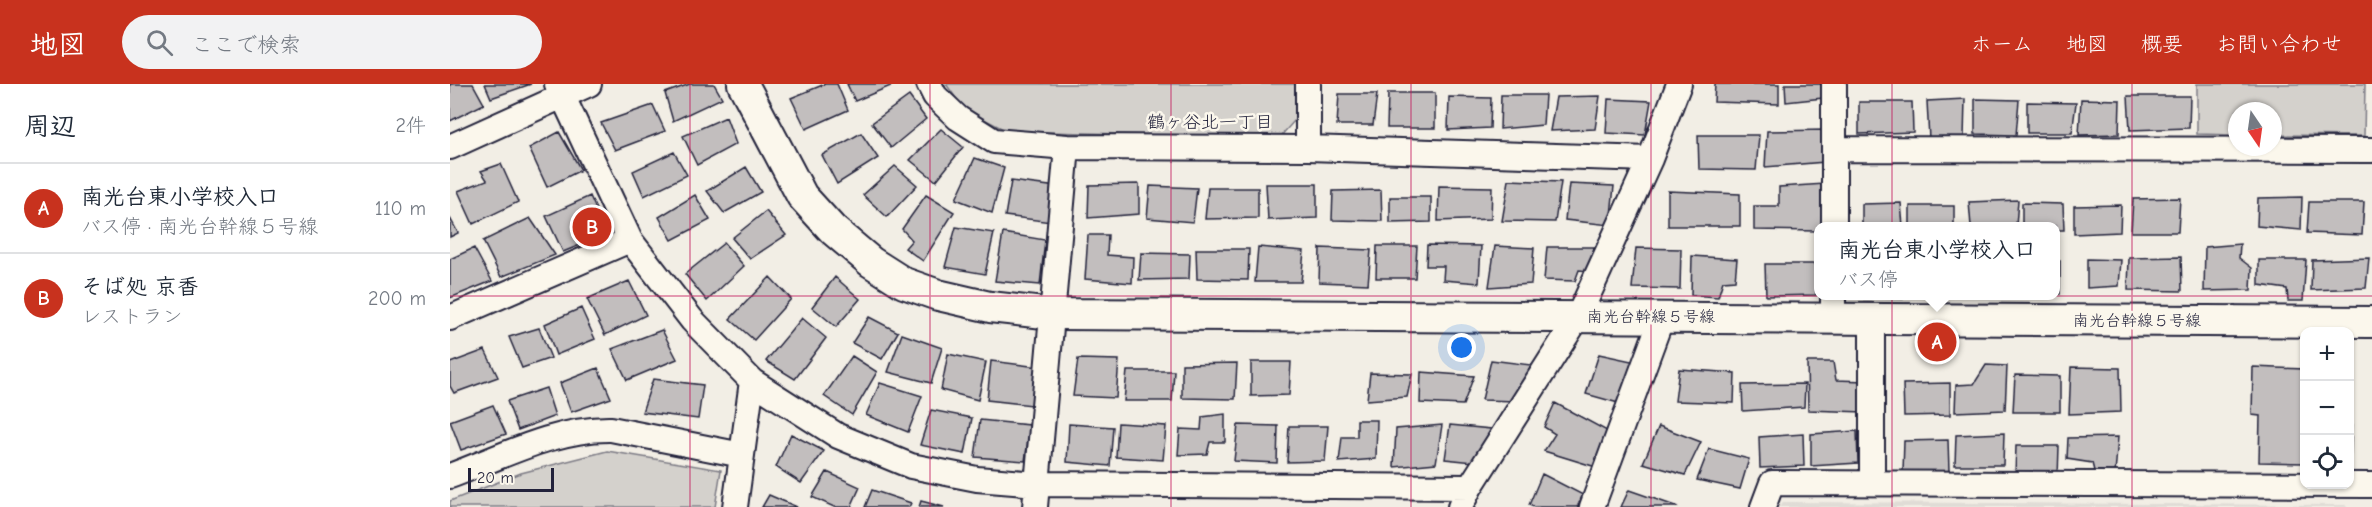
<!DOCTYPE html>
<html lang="ja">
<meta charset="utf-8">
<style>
:root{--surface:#fff;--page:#f2f2f3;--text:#1f2937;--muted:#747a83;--line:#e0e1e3;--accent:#c8321e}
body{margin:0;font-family:"Comic Neue","Klee One",sans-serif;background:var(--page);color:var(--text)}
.controls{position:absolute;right:18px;bottom:18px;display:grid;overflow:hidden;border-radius:12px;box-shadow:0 2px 4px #0004}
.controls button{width:54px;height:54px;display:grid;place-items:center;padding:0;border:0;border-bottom:2px solid var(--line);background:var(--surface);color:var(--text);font:30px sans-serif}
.compass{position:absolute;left:1778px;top:18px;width:54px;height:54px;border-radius:50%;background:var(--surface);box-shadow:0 2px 4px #0004;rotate:167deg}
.scale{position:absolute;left:18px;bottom:15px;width:86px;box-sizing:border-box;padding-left:6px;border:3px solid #22223b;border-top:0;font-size:16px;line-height:21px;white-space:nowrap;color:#22223b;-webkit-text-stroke:4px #fbf7ec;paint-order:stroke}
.you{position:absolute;left:1012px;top:264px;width:21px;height:21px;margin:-15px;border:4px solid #fff;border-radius:50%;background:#1a73e8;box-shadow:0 0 0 9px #1a73e833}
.badge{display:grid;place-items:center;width:39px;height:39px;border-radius:50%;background:var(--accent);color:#fff;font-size:20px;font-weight:700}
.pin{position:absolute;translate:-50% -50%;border:3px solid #fff;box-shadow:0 2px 6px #0006}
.popup{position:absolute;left:1364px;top:138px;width:246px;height:78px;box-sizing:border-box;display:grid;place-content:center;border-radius:12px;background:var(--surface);filter:drop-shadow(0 2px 4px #0005);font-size:20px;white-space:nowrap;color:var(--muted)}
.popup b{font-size:22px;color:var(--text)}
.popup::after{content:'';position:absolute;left:50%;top:100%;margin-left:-12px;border:12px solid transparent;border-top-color:var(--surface)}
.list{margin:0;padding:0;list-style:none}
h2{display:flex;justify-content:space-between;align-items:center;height:78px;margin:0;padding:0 24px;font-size:26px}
h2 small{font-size:20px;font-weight:400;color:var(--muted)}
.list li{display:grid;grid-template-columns:39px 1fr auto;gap:18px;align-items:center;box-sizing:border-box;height:90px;padding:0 24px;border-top:2px solid var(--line)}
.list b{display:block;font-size:22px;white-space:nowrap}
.list p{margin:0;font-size:20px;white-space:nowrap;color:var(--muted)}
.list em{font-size:20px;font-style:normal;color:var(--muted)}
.icon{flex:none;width:33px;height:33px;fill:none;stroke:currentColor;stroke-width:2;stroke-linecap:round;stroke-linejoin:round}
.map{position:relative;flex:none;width:1922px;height:423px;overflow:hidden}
header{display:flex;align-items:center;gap:36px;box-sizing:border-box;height:84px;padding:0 30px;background:var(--accent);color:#fff}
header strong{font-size:28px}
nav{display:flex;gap:33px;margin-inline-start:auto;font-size:21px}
.search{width:420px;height:54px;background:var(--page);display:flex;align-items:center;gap:15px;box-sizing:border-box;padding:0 21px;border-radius:33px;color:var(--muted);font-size:22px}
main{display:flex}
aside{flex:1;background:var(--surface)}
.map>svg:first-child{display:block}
</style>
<header>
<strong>地図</strong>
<div class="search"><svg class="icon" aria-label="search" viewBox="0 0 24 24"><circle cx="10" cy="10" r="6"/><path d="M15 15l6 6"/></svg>ここで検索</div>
<nav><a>ホーム</a><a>地図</a><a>概要</a><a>お問い合わせ</a></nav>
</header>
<main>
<aside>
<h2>周辺<small>2件</small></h2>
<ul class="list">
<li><span class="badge">A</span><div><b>南光台東小学校入口</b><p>バス停 · 南光台幹線５号線</p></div><em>110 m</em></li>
<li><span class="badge">B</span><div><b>そば処 京香</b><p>レストラン</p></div><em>200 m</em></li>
</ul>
</aside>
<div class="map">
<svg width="1922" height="423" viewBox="0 0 1922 423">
<rect width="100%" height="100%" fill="#f2eee5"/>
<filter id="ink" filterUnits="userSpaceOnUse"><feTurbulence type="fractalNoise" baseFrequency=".0167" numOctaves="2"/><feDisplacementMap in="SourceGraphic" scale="12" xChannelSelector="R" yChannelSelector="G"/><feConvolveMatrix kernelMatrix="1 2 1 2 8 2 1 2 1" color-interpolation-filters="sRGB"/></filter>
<g filter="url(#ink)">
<!-- built -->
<path fill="#e0dcd6" d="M1334 418 1895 421 1897 423H1329Z"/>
<!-- green -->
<path fill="#d4d1cc" stroke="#7b7a84" stroke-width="1.5" d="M496 0H846L845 36 829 54 557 47 513 24Z
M1747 0H1915L1914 52 1823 51V27H1787V51L1747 50Z
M157 367 271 386 265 423H0V417L71 389Z"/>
<!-- building -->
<path fill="#c2bebe" stroke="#22223b" stroke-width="1.5" d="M0 0H23L34 20 0 37Z
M35 0H81L41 14Z
M240 0H264L272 14 223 37 215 9Z
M375 0H387L398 26 356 45 341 14Z
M397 0H442L443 1 405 17Z
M1265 0H1329V20L1264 18Z
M1335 0H1374L1373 14 1336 18Z
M938 9H985V44H937Z
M889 10H927L923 41H887Z
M1051 11H1095L1093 41 1050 45Z
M459 12 476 35 441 64 422 39Z
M1150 12 1145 45 1100 47 1106 13Z
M1678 12H1740L1739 44 1680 46Z
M999 13 1041 14 1040 44 998 46Z
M1158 15 1201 17 1195 51 1156 49Z
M1515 15 1514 54 1479 55 1477 17Z
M1525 15 1569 16 1566 51 1525 50Z
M1631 15 1670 16 1669 50 1629 51Z
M1409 18H1462L1463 48 1409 50Z
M1577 18 1626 19 1622 49H1577Z
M203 21 215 47 165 66 151 39Z
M276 33 286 60 247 81 233 52Z
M491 45 513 63 486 97 460 76Z
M1375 46V78L1315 83 1317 47Z
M109 48 131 86 97 103 79 64Z
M411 49 428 74 387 100 372 71Z
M1248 51H1309L1306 86 1249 85Z
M224 68 237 91 194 112 183 87Z
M525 74 554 84 542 129 506 115Z
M51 80 68 118 23 140 8 107 37 96 31 87Z
M445 82 467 101 437 133 413 111Z
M296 83 311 108 274 129 257 107Z
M1059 96 1111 98 1105 138 1052 137Z
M561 97 607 103 601 138 555 132Z
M689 100V130L638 134 639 101Z
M816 100H867V134L818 136Z
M1119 100 1164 102 1160 141 1115 136Z
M1375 100 1372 142H1368V147L1304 146V122H1329V103Z
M700 102 747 104 743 138 697 134Z
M989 102 1042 103 1041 135 988 137Z
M758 104H808V134L755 135Z
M931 106 932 137 882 136 883 107Z
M1218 107 1290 110V142H1218Z
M245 111 260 136 222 156 209 133Z
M476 111 504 128 473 177 455 164 462 156 452 145Z
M140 112 157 150 113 168 96 132Z
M940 113H981V138L940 139Z
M1852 113 1851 146 1807 142 1808 114Z
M1730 114 1728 148H1681L1683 115Z
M1568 116 1566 142H1521L1519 118Z
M1859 118H1914L1912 151 1857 149Z
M1451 119 1453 142H1412V120Z
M1572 119 1613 120 1614 146H1606V142H1572Z
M1671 121 1670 148 1624 150V122Z
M1460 122H1504V142H1460Z
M316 127 336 151 300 175 282 154Z
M0 134 8 149 0 153Z
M80 134 105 171 51 193 33 157Z
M506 143 544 149 535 190 495 183Z
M553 149 595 156 590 201 545 197Z
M638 151H658L657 171 683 173 682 199 635 195Z
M274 159 294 182 257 217 235 190Z
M1790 160 1789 174 1802 184 1801 206 1754 207 1755 163Z
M977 161 1031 162 1029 199 993 196 994 182H976Z
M927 162H967L965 194H926Z
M1045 162 1084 164 1081 200 1039 203Z
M808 163 854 167 851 198H805Z
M1097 163H1144L1140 187 1129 186 1125 197 1094 196Z
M24 164 42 197 0 214V175Z
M870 164 921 166 918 200 869 198Z
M1186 164 1231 165 1230 205 1182 204Z
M746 165H799L798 196 747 195Z
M691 169 740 170 739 195 689 196Z
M1242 172 1287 175 1285 196 1273 197 1268 213 1241 211Z
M1731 173 1732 207 1678 206 1679 174Z
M1919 174 1916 204 1861 206 1862 176Z
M1637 175 1671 176 1669 202 1637 204Z
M1809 176H1856L1853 217H1838L1837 205 1809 201Z
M1606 177H1610V210H1606Z
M1315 180H1368L1366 211 1316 212Z
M320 193 341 215 304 256 280 235Z
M385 193 410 215 386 243 362 223Z
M179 197 196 231 155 251 137 215Z
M1412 212H1453V215L1412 214Z
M131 224 145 255 106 271 95 240Z
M419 233 448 248 432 275 402 259Z
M352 234 376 254 345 295 316 277Z
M89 244 101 274 72 284 59 253Z
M212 246 227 275 177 296 162 265Z
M452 250 492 264 481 299 438 288Z
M35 266 48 293 4 309 0 302V279Z
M498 270 536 278 528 316 491 306Z
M1149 270 1186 278 1172 320 1136 310Z
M402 272 427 288 402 331 374 312Z
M628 275 669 276 666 314 623 312Z
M1041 276 1081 281 1067 317 1032 316Z
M541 277 588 283 582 321 537 316Z
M801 278H841L839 311 801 312Z
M1357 278H1383L1386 296 1415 297 1414 328 1358 326Z
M787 279 785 315 732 314V280Z
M1536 281 1557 282 1555 326 1505 328 1506 301 1524 300Z
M1621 283 1670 284 1671 328 1619 330Z
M1803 283 1854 285V379L1809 378 1810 332 1802 331Z
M148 284 161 314 121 328 110 299Z
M1229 285 1285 289 1284 319 1225 317Z
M677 287H724L722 317H674Z
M971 288 1024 292 1013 321 970 319Z
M920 289 962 290 957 313 917 316Z
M1565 291 1610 292V328H1563Z
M203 295 253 301 248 335 192 328Z
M430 299 472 312 458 348 416 331Z
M1500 299V331L1454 332 1453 300Z
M1355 300 1354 323 1293 327 1292 301Z
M96 304 105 332 68 346 57 317Z
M1105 319 1159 348 1146 383 1094 367 1105 350 1094 343Z
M43 321 56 350 11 366 0 337Z
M481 326 522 334 515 370 470 361Z
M775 330V358H760L757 370 728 371 730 345 751 346 752 333Z
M1900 330H1902L1900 380Z
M530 336 580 341 575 377 525 373Z
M907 336H927L926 375 889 378 892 353H907Z
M668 339 716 342 713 376 666 373Z
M619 340 663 343 660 382 617 378Z
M788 341 828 342 827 379 784 377Z
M992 341 986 379 944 383 946 345Z
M1000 341 1041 345 1024 378 995 375Z
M839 342H878L875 377 837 378Z
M1209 342 1251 358 1235 391 1193 379Z
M1407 347 1408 379 1361 382V350Z
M1554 349 1553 381H1505L1506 351Z
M341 350 374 367 351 399 326 383Z
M1353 350 1354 382 1310 384 1309 353Z
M1668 353 1665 390 1645 391 1642 379 1617 375 1618 354Z
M1498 356 1499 387 1453 388 1454 357Z
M1566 362H1609L1608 393 1565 390Z
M1259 365 1299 375 1290 405 1247 396Z
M377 388 410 403 401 423H384L362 413Z
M1092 390 1133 411 1127 423H1084L1079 421Z
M422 406 461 419 459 423H415Z
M1179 406 1228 423H1171Z
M319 411 347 423H312Z
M471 417 494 423H469Z"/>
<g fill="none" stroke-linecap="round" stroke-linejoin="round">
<defs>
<path id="minor" d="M107 0 180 156 242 236 302 297 388 352 461 382 527 395 587 400 1020 403
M479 0 485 12 508 34 544 57 617 63 858 64 1200 75
M858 0V64
M0 63 139 0
M1384 65 1922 66
M1384 142V0
M0 234 180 156
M1383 235V212
M0 392C51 373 106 344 161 345L292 371
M1422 399V235
M285 423 302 297
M585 423 617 63
M1010 423 1020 403 1128 233 1200 75 1229 0
M1142 423 1212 233
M1313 423 1322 399 1922 401"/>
<path id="tertiary" d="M293 0 352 112 383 146 421 178 454 199 488 211 540 223 603 230 1922 238"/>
</defs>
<!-- minor casing -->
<use href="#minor" stroke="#22223b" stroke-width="28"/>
<!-- tertiary casing -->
<use href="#tertiary" stroke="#22223b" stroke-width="34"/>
<!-- minor -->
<use href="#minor" stroke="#fbf7ec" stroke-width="24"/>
<!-- tertiary -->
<use href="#tertiary" stroke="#fbf7ec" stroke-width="30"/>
</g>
</g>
<!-- grid -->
<path fill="none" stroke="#c2185b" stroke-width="1.5" stroke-opacity="0.55" d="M240 0V423M480 0V423M721 0V423M961 0V423M1201 0V423M1442 0V423M1682 0V423M0 212H1922"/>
<g text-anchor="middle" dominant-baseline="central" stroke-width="5" stroke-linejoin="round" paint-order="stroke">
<!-- street labels -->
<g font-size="16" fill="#22223b" stroke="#fbf7ec">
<text x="1201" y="233">南光台幹線５号線</text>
<text x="1687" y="237">南光台幹線５号線</text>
</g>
<!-- neighbourhood labels -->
<g font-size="18" fill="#22223b" stroke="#fbf7ec">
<text x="760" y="38">鶴ヶ谷北一丁目</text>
</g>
</g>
</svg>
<div class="controls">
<button>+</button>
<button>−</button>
<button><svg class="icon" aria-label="locate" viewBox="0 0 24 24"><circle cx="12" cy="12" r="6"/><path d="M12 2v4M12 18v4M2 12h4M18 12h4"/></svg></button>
</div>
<svg class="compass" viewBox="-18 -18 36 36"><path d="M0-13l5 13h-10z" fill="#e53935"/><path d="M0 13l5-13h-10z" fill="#747a83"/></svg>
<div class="scale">20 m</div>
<div class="you"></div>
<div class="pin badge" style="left:1487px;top:258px">A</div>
<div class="popup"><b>南光台東小学校入口</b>バス停</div>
<div class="pin badge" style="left:142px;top:143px">B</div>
</div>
</main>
